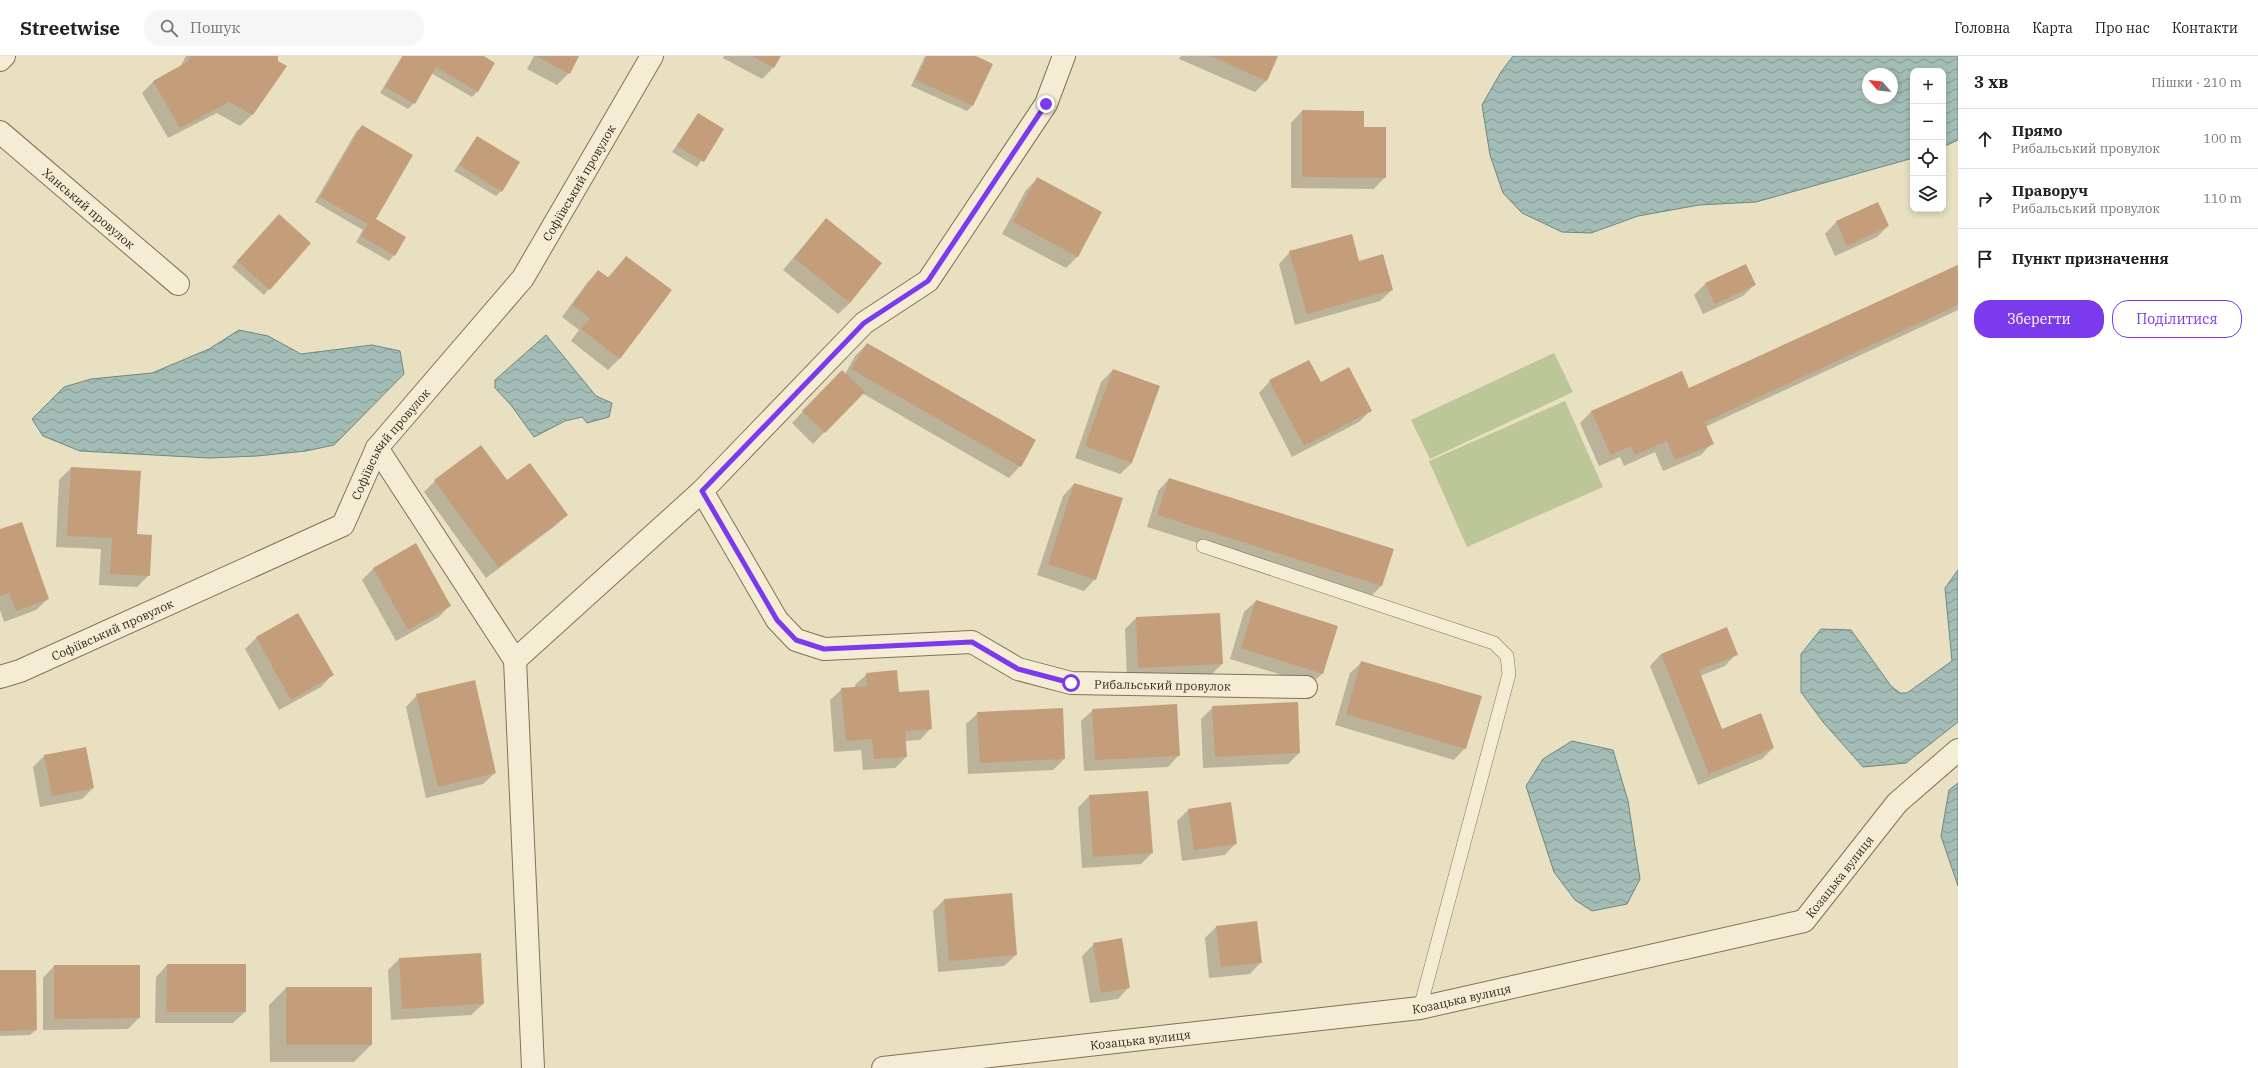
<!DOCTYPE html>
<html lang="uk">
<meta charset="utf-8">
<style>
:root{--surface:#fff;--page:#f6f6f6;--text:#222;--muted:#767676;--line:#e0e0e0;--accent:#7c3aed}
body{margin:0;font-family:"IBM Plex Serif",serif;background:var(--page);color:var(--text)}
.controls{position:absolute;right:12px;top:12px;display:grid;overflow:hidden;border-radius:8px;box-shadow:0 2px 6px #0003}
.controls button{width:36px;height:36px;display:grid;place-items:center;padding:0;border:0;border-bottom:1px solid var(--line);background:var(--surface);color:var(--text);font:20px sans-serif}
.compass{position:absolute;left:1862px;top:12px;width:36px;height:36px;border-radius:50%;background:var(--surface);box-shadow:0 2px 6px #0003;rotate:297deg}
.stop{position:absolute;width:12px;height:12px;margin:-9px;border:3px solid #7c3aed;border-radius:50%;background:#fff}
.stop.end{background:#7c3aed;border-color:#fff;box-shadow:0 1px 4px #0008}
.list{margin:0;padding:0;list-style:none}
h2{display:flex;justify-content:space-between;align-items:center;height:52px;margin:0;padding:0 16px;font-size:17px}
h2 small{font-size:13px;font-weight:400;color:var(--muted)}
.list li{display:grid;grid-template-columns:26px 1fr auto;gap:12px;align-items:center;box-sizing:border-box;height:60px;padding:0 16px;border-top:1px solid var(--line)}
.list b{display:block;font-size:15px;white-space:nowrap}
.list p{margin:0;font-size:13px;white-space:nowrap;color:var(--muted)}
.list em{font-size:13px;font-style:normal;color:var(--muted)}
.actions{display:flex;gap:8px;padding:12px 16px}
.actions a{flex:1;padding:9px 0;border:1px solid var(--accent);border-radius:16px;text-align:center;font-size:14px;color:var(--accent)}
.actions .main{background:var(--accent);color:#fff}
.icon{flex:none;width:22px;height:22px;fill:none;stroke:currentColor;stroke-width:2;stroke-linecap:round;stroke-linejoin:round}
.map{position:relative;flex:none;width:1958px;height:1012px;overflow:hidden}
header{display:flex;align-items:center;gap:24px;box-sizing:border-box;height:56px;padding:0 20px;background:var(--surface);border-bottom:1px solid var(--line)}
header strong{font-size:19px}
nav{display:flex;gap:22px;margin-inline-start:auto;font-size:14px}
.search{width:280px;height:36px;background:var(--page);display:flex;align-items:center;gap:10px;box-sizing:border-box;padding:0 14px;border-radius:16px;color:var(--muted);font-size:15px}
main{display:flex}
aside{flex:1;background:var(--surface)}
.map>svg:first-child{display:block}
</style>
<header>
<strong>Streetwise</strong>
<div class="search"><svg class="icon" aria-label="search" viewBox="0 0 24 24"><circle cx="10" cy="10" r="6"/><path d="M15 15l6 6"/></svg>Пошук</div>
<nav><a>Головна</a><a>Карта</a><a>Про нас</a><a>Контакти</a></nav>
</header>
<main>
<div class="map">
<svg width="1958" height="1012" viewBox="0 0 1958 1012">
<defs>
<pattern id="water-waves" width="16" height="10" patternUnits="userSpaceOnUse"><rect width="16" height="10" fill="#a3bcb6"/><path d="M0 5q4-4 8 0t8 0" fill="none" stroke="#859993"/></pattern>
</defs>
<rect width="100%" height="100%" fill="#e9e0c1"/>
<!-- garden -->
<path fill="#bdc696" d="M1554 297 1573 336 1430 403 1411 364Z
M1565 345 1603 431 1467 491 1429 405Z"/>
<!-- water -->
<path fill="url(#water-waves)" stroke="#6b8983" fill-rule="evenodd" d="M1513 0H1958V84L1943 91V15H1913V102L1756 146 1699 149 1638 160 1591 177 1562 176 1522 157 1503 137 1490 99 1482 49 1501 16ZM1868 18H1892V42H1868Z
M239 274 268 280 301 298 372 289 400 295 404 318 334 389 306 395 257 400 209 402 80 395 43 380 32 363 64 331 91 323 152 317 209 293Z
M546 279 596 340 612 347 609 361 587 367 582 361 565 365 534 381 511 349 495 332V324Z
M1958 514V666L1906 707 1863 711 1823 666 1801 636V598L1821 573 1851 574 1891 630 1900 637H1907L1952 605 1945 532Z
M1572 685 1613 694 1628 745 1640 823 1627 848 1592 855 1575 844 1554 816 1526 730 1543 703Z
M1958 727V830L1941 780 1949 734Z"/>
<!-- shadow -->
<path fill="#0003" d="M186 0H277V5L285 10 252 59 240 70 217 57 168 82 142 37 153 26 180 11Z
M402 0H482L478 35 472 41 431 17 414 47 408 53 380 37Z
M534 0H578L569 17 557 29 527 13Z
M724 0H779L774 11 762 23 723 2Z
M925 0H973L992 8 972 50 967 55 911 30Z
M1181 0H1277L1266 25 1255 36 1179 3Z
M1302 55 1363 72 1385 121 1374 133 1291 132V67Z
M698 58 722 74 697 111 672 96Z
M362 70 374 164 394 199 389 205 356 186 363 174 315 146 356 76Z
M477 81 501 135 496 140 454 115Z
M1038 122 1101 157 1077 201 1066 212 1002 178 1026 134Z
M1878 147 1888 170 1877 181 1835 200 1825 178 1836 166Z
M826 163 850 247 838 258 783 214Z
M273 165 269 233 264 239 232 211Z
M1290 196 1359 206 1392 234 1380 245 1295 269 1279 208Z
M626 201 620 302 608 314 571 285 579 274 562 261 587 227 598 215 607 222Z
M1958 209V254L1705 371 1712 387 1701 399 1663 415 1655 396 1624 410 1620 401 1599 410 1580 367 1592 355 1689 334Z
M1706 227 1755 228 1743 240 1703 258 1694 239Z
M867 288 1020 410 1009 422 862 337 813 388 792 367 831 326 845 318 855 300Z
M1113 314 1132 407 1120 418 1075 402 1101 326Z
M1270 325 1320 327 1371 354 1359 366 1292 401 1259 337Z
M71 412 136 479 149 519 137 531 99 529 101 493 56 491 59 424Z
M1169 423 1382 529 1370 541 1147 471 1158 435Z
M435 425H507L567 459 555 470 486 522 424 436Z
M1074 428 1095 523 1084 535 1037 519 1063 440Z
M0 474 48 543 36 554 4 566 0 554Z
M374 512 450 549 439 561 396 585 362 524Z
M1256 545 1323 617 1311 628 1230 603 1244 556Z
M298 558 332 619 321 631 279 654 245 593 256 582Z
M1136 562 1222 608 1211 619 1127 623 1125 573Z
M1661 598H1736L1725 610 1700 620 1722 674 1773 692 1762 703 1698 729 1650 610Z
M1362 606 1465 692 1454 704 1335 669 1350 617Z
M867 618 898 637 931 672 920 684 905 685 906 701 895 712 863 714 861 694 834 696 830 644 842 633 855 632V629Z
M417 639 495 717 483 728 426 742 406 651Z
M1213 651 1299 697 1288 708 1203 712 1201 663Z
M1093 654 1179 699 1168 711 1084 715 1081 665Z
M978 657 1064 703 1053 714 968 718 966 668Z
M86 692 93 732 82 743 40 751 33 711 44 700Z
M1148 736 1152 797 1141 808 1082 812 1078 752 1089 740Z
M1188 754 1236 787 1225 799 1182 805 1177 765Z
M944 844 1016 899 1004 910 938 916 933 855Z
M1216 871 1261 906 1250 918 1209 922 1205 882Z
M1094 888 1129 931 1118 943 1090 947 1082 900Z
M399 903 483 948 471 959 391 964 388 914Z
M167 909 245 956 233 967H155L156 921Z
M54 910 139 962 128 973 43 974V922Z
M0 915 36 974 30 979 0 980Z
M286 932 371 989 354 1006H270L269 949Z"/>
<!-- building -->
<path fill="#c49e7a" d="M191 0H278V5L287 10 253 59 229 46 180 72 153 25 187 6Z
M403 0H484L495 7 478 36 436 11 415 48 385 31Z
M536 0H579L570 18Z
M752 0H781L774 12Z
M927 0H976L993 8 973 50 916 24Z
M1210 0H1278L1267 25Z
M1302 54 1364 55V71H1386V122L1302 121Z
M698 57 724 73 704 106 677 90Z
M362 69 413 99 376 163 406 181 395 200 361 180 368 168 320 141Z
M477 80 520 106 502 136 459 109Z
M1037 121 1102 156 1078 201 1013 166Z
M1878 146 1889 170 1847 190 1836 165Z
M279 158 311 187 270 234 237 205Z
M826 162 882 207 850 247 794 202Z
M1352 178 1359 205 1383 198 1393 234 1307 258 1289 195Z
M626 200 672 234 620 303 581 273 590 262 572 249 598 214 609 222Z
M1746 208 1756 229 1715 248 1705 227Z
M1958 209V249L1705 366 1699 353 1714 388 1675 404 1667 385 1635 399 1631 390 1611 399 1591 355 1682 315 1689 332Z
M867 287 1036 384 1021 411 851 313Z
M1309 304 1321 326 1349 311 1372 355 1304 390 1269 324Z
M1113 313 1160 330 1132 407 1085 390Z
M842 314 865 336 825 377 802 355Z
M481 389 507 424 530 407 568 459 498 511 434 424Z
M71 411 141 415 137 478 152 479 150 520 110 518 112 482 67 480Z
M1169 422 1394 493 1382 530 1157 459Z
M1074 427 1123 442 1096 524 1048 508Z
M22 466 49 543 16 555 9 537 0 540V473Z
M416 487 451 550 408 574 373 512Z
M1256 544 1338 570 1323 618 1241 592Z
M298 557 334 619 291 644 256 581Z
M1220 557 1223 608 1138 612 1136 561Z
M1727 571 1738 599 1699 614 1722 673 1761 657 1774 692 1709 718 1661 598Z
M1361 605 1482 640 1466 693 1346 658Z
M897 614 899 636 929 634 932 673 905 675 907 701 874 703 872 683 846 685 841 632 867 630 866 617Z
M475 624 496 717 438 731 416 638Z
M1298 646 1300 697 1215 701 1212 650Z
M1177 648 1180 700 1095 704 1092 653Z
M1063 652 1065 703 980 707 977 656Z
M86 691 94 732 52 740 44 699Z
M1148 735 1153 797 1093 801 1089 739Z
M1231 746 1237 788 1194 794 1188 753Z
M1012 837 1017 899 949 905 944 843Z
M1257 865 1262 907 1221 911 1216 870Z
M1122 882 1130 932 1101 937 1093 887Z
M481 897 484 948 402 953 399 902Z
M167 908H246V956H166Z
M54 909H140V962L54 963Z
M0 914H36L37 974 0 975Z
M286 931H372V989H286Z"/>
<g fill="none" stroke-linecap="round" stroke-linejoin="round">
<defs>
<path id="lane" d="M1203 490 1494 587 1507 600 1509 618 1420 952"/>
<g id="street">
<path id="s1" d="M1064 0 1046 48 928 225 864 267 702 435 777 564 796 584 824 593 972 586 1018 613 1071 627 1306 631"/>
<path d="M0 4 4 0"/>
<path id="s2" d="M0 76 178 228"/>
<path d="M377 392 515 604 533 1012"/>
<path d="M515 604 702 435"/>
<path id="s3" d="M0 621 20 615 343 469 377 392 523 222 652 0"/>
<path id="s4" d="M883 1012 1420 952 1804 865 1897 747 1958 694"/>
</g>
</defs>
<!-- lane casing -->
<use href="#lane" stroke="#81715a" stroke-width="14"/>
<!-- street casing -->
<use href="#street" stroke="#81715a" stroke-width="24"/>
<!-- lane -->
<use href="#lane" stroke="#f5edd3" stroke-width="13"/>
<!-- street -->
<use href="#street" stroke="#f5edd3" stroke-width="22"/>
</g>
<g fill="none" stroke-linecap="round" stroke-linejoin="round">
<!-- route -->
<path stroke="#7c3aed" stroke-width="5" d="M1046 48 928 225 864 267 702 435 777 564 796 584 824 593 972 586 1018 613 1071 627"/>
</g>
<g text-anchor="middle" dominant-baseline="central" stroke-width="3" stroke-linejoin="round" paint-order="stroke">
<!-- street labels -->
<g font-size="12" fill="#32291d" stroke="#f2ead0">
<text stroke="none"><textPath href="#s3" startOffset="794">Софіївський провулок</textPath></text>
<text stroke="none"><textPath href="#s2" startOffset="117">Ханський провулок</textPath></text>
<text stroke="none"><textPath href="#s3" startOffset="470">Софіївський провулок</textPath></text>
<text stroke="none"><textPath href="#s3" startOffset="122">Софіївський провулок</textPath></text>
<text stroke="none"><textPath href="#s1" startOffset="1128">Рибальський провулок</textPath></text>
<text stroke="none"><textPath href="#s4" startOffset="991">Козацька вулиця</textPath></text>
<text stroke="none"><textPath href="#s4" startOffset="583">Козацька вулиця</textPath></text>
<text stroke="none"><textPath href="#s4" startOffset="259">Козацька вулиця</textPath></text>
</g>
</g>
</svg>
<div class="controls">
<button>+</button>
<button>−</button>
<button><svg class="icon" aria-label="locate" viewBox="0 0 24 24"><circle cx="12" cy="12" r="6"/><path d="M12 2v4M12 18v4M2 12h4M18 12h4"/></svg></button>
<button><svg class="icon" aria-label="layers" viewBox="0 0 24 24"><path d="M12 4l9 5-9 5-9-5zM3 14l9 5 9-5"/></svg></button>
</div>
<svg class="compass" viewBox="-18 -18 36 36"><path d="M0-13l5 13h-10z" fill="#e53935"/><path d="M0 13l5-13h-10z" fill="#767676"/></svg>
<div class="stop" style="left:1071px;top:627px"></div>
<div class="stop end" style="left:1046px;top:48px"></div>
</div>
<aside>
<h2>3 хв<small>Пішки · 210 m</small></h2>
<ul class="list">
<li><svg class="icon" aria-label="ahead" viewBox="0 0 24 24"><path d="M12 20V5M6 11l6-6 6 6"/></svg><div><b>Прямо</b><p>Рибальський провулок</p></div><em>100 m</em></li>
<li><svg class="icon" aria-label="right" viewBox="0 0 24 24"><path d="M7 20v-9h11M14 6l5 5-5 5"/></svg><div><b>Праворуч</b><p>Рибальський провулок</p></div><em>110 m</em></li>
<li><svg class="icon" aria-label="arrive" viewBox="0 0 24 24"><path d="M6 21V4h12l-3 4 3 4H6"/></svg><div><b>Пункт призначення</b></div></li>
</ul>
<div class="actions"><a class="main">Зберегти</a><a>Поділитися</a></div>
</aside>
</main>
